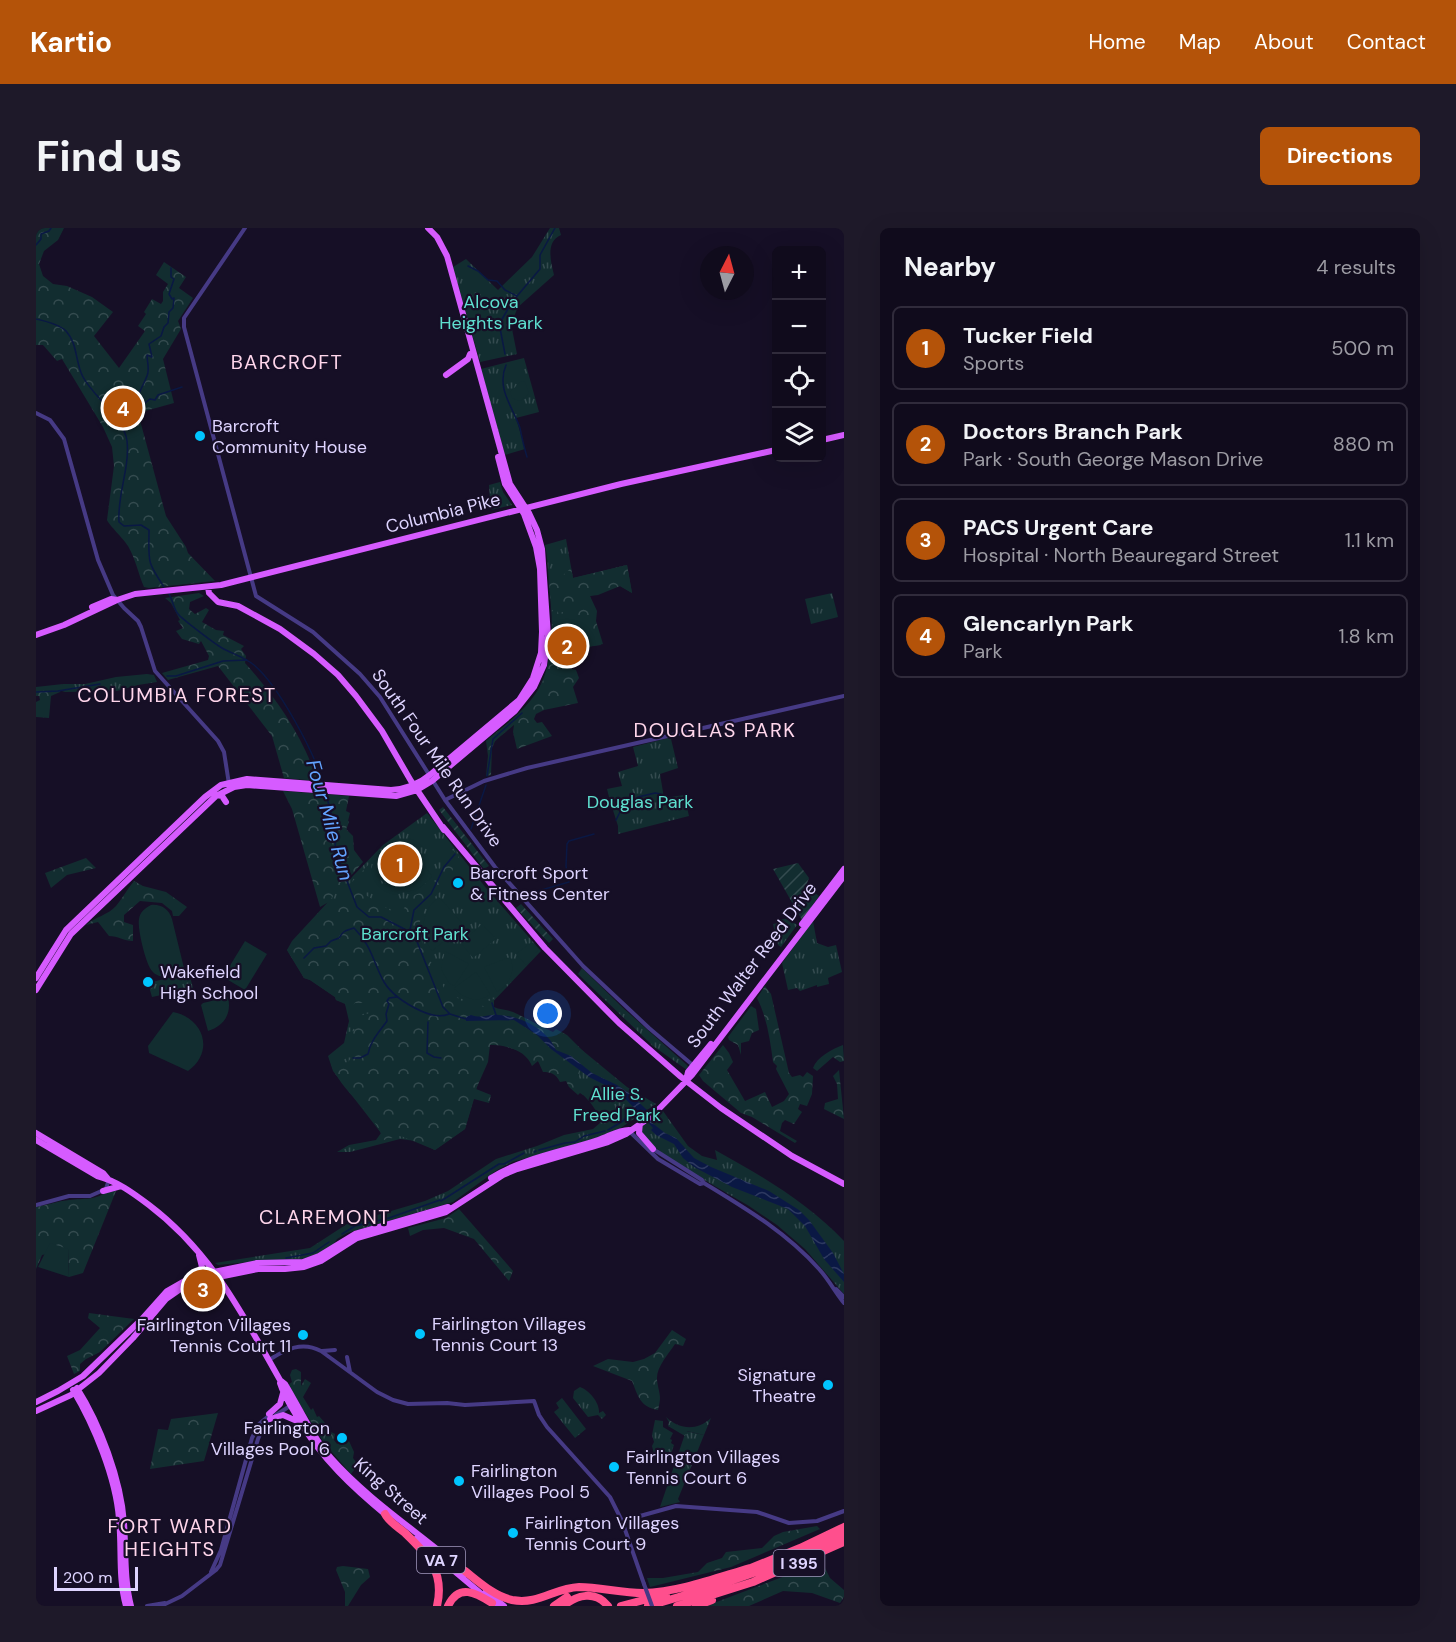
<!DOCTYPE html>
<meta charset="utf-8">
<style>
:root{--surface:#100b1c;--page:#1e1929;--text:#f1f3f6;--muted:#9c9ba3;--line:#302b3b;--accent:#b45309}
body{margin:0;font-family:"DM Sans",sans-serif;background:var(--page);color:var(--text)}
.controls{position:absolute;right:18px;top:18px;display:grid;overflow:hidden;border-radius:9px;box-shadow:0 6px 24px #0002}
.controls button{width:54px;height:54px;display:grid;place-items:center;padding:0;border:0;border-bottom:2px solid var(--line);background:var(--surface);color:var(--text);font:30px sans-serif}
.compass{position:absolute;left:664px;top:18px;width:54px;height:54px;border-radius:50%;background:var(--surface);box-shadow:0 6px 24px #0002;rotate:6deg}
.scale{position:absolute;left:18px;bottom:15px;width:84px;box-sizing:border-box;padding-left:6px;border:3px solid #ded4ff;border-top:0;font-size:16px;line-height:21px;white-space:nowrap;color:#ded4ff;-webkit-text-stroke:4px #160f26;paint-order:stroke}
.you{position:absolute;left:512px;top:786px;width:21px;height:21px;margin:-15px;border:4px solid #fff;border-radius:50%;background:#1a73e8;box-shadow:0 0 0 9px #1a73e833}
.badge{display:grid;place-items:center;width:39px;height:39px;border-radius:50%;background:var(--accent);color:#fff;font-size:20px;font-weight:700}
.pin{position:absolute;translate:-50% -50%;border:3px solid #fff;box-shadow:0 2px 6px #0006}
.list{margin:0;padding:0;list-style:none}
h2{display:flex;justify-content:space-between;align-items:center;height:78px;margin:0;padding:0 24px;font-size:26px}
h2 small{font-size:20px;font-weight:400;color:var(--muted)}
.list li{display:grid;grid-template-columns:39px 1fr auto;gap:18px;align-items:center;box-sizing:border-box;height:84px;margin:0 12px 12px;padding:0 12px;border:2px solid var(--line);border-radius:9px}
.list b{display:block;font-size:22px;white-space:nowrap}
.list p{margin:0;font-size:20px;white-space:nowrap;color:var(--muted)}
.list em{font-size:20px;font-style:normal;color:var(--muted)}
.icon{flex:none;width:33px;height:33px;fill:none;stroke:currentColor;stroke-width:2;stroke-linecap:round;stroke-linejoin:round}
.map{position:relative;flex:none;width:808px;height:1378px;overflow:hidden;border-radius:9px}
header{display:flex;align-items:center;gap:36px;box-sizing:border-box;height:84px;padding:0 30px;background:var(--accent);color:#fff}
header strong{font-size:28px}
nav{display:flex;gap:33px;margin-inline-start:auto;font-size:21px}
.intro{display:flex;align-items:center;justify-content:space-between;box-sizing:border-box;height:144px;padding:0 36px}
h1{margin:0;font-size:42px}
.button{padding:15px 27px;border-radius:9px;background:var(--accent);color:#fff;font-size:21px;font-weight:700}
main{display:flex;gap:36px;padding:0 36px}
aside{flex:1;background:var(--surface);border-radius:9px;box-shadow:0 6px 24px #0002}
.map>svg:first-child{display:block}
</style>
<header>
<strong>Kartio</strong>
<nav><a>Home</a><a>Map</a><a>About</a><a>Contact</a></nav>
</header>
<div class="intro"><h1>Find us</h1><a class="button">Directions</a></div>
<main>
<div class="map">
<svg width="808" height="1378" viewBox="0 0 808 1378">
<defs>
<pattern id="grass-tufts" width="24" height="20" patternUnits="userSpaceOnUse" patternTransform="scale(1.5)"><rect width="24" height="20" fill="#122d30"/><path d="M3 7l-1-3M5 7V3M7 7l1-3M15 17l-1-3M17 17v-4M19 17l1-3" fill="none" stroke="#344b4f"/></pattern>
<pattern id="forest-crowns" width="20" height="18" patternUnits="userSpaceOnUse" patternTransform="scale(1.5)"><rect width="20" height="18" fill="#122d30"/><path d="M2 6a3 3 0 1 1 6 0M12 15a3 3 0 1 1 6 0" fill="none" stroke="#344b4f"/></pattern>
<pattern id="garden-furrows" width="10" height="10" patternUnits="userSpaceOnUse" patternTransform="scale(1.5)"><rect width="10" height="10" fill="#122d30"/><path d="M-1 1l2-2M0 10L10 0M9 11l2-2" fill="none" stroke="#344b4f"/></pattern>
<pattern id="water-waves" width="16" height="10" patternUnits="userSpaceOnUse" patternTransform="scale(1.5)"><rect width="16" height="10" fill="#0a1844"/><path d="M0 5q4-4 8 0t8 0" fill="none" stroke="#2d3960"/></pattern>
</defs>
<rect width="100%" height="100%" fill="#160f26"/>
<!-- grass -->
<path fill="url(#grass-tufts)" d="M514 0H523L525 7C509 14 515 34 518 47L482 79 475 96 481 126 444 134 417 39 430 31 462 62 496 29Z
M488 130 503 184 480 190 489 221 469 227 445 141Z
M464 254 467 264 476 277 455 282 458 280 454 273 453 257Z
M530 311 537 350 591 337 596 365 584 358 554 368 565 417 551 419 549 413 546 414V419L522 425 494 482 457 515 450 513C463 502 478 492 489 480 520 447 518 400 513 358 512 344 512 331 509 317Z
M796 365 802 389 775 396 769 371Z
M111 446 118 447 121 454 102 457 81 463 29 464 23 462 27 456H49L80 449Z
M632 510 635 511 642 540 624 546 628 570 648 567 653 588 582 606V598L576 579 562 582 560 576 574 573 571 561 586 558 582 544 602 538 597 519Z
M391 585 450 660 505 723 449 782 546 822 591 859 620 876 583 901 558 911 476 934 461 942 417 974 311 1005 301 1011 297 1017 284 1025 264 1032H232L182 1037 179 1035 274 1020 311 996 389 973 412 963 460 931 501 918 528 907 557 901 564 895C563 869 506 834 485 824 475 820 464 817 454 813L429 901 399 922 380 913 364 911 314 924H301L313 917 340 912 345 905 297 843 292 828 308 815 313 793 309 776 300 772 299 769 274 752 268 750 251 722 256 713 291 675 308 587 313 594C306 609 308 635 315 650L347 617Z
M753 690 761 697 745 719 742 717 737 696 742 695V692Z
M777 693 781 715 792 719 800 717 806 744 792 750 793 756 781 759V757L764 763 761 760 752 762 746 735Z
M546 740 587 780 652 838 651 842 617 818 542 746Z
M153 745 157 760 116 769 112 755Z
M627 883 652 918 666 928 681 932 679 922C726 948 771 974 808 1013V1066L769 1021 741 997 713 978 634 932 606 907V899Z
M544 1159C553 1162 564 1175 563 1185L567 1183 570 1187 566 1191 562 1187 552 1189 537 1170 538 1163Z
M526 1170 550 1201 539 1210 518 1184 523 1180 520 1175Z
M619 1192 627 1193V1199L637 1205 634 1211 636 1212 635 1215 638 1217 635 1226 631 1224 629 1228 633 1230 627 1237 619 1229 616 1218 618 1214 616 1207Z
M650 1203 668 1207 642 1271 644 1274 624 1279Z"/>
<!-- forest -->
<path fill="url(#forest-crowns)" d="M0 0H28L22 12 8 23 3 36 7 48 17 56 31 58 56 69 77 84 58 108 83 140 109 103 102 98 110 86 108 84 116 71 125 76 127 73V64L132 56 120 47 128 34 150 49 143 60 157 70 142 93 145 101 127 131 138 175 102 185 130 288 150 319 152 325 179 353 113 360 108 359C102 345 100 332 92 318 87 310 73 297 71 292L78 238 76 219 67 199 26 131 21 133 7 117H0Z
M591 337 596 365 584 358 562 367 554 368 561 383 560 393 567 416 551 419 548 417 546 419 532 423V428L538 429 534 434 532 440 540 442 543 450 537 459 542 475 508 482 500 486 498 491 501 495 506 494 516 508 481 521 477 504 478 497 466 507 461 509 456 520 455 547 450 548 452 528 450 513C474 493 500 475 510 445 514 430 513 413 522 400L527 399V384L521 386 524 371H520L516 385 513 353 524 350 535 340 537 350Z
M163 365 168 368 154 374 153 381 159 386 170 380 173 382 166 394 180 402 188 403 187 407 208 418 205 421 210 428 209 435C242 472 265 506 282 553L248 550 236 508 182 438 132 452 126 445 172 432 173 428 165 413 163 416 146 411 140 403 147 400 142 393 144 392 135 375 129 370Z
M27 456 24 464 15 468 13 490 0 489V474L4 472 3 468H0V459Z
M247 563 313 568 310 583 314 585 310 601 317 608 318 622 327 634 291 675 284 679 256 581Z
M417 622 423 629 408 659 389 680 383 696 387 718 409 762C419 766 424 774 435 777L433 783 435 784 443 777 451 779 448 775 458 771V779C464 782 470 781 477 784 491 790 503 798 517 804L520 801 531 807 548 824 542 853 547 860V867L544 865 542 867 533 859 530 853 524 854C520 846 515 844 507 844L502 833 496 838C490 822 469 816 454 817L452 834 440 861 455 867 453 875 438 871 429 901 399 922 365 908 348 912C337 882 305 864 295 836L312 834 320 824 323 815 319 810 311 807 312 804 318 803 319 801 312 798C315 788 325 788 334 785L336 782 330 775H319L311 781 309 775 300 772 299 769 274 752 268 750 251 722 336 633 335 641 323 650 328 666 363 688 376 668 387 664 397 656 408 632Z
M50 630 60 640 31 647 15 660 9 645Z
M98 653 107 658 130 664 151 679 143 688H137L136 683 126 675 104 673 88 687V694L97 697V713C88 713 82 708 73 708L62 694 50 697C59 689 72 687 80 678 87 670 91 661 98 653Z
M729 758 735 766 753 845 756 849 764 847 767 849 771 844 777 848 776 866 771 878 764 876 762 881 766 884 758 896 749 892 746 895 744 903 761 913 759 915 716 889 705 885 667 853 663 847 687 817 693 825 697 834 691 842 709 873 729 864 736 879 748 873 753 866 740 841 741 838 737 834C734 811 731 790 721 770Z
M715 778 720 781 723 802 716 805 713 813 705 815V827L702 817 693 812 692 809Z
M807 817 808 833 804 834 797 829 781 843 777 840C781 829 796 821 807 817Z
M803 842 808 891 788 881 789 875 802 871 801 856 797 848Z
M73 962 80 963 47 1045 33 1049 32 1021 6 1027 0 1041V979C11 977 22 973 33 972 48 970 60 973 73 962Z
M423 981 477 1043 473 1053 438 1011 408 1000 387 1002 374 1008 372 1000 410 990Z
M53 1085 98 1091 64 1124 50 1131 44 1136V1143L38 1146 31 1128 44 1122 64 1100 52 1090Z
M636 1102 650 1111 647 1118 639 1116C632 1127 620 1139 621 1152 623 1167 626 1166 622 1182 604 1179 602 1168 596 1153L557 1138 572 1131 597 1134 608 1131 619 1125Z
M260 1141 265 1144V1158L269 1151 275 1155 267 1169 275 1182 277 1180 281 1189 283 1188 289 1195 288 1199 293 1204H295L299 1206 298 1212 301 1216 304 1214 310 1216 313 1213 318 1224 317 1230 322 1237 315 1246 288 1215 252 1157 256 1154 254 1147 256 1142Z
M182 1185 168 1233 114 1241 122 1201 132 1202 135 1191Z
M630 1189C644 1202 661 1203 675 1190L668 1207 651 1203 649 1208 632 1198 633 1194Z
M781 1298 784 1301 695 1339 614 1359 611 1350H627L662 1344 671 1335 686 1330 690 1324 726 1320 738 1308 747 1304Z
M786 1334 794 1350 808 1362V1369L804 1375 776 1365 747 1363 713 1378H670Z
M307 1338 332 1341 334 1349 325 1357 312 1378H309V1364L300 1342 301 1339Z"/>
<!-- garden -->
<path fill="url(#garden-furrows)" d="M407 579 453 638 448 641 403 582Z
M762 635 773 650 770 658 783 668 766 692 737 641Z
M485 676 517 711 513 715 480 680Z"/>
<!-- pitch -->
<path fill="#122d30" d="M485 153 489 154 493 166 484 173 476 170 474 164Z
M368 613H371L396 648C387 661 371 667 356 663L355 659 343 651 335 641Z
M403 669 428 697 396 723C383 705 385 682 403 669Z
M115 677C125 676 133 681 136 691L148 740 144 739 134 748C127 749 121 749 116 743 110 737 101 700 103 691 104 684 109 680 115 677Z
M446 696 460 711 437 730 425 715Z
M209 713 231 726 209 762 187 749Z
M496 714 503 722 499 725 497 723 499 725 495 729 497 731 490 737 480 726Z
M409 723 433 736 418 758 413 755 405 741Z
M474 729C480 743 474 756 461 764L448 739Z
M440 744 454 766C443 776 427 771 418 760Z
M192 769C196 786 188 798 172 803L165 777 167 775Z
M137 784C168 790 179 824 152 843L113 825 112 818Z
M14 1015 32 1021 33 1049 2 1039Z"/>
<!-- water -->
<path fill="url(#water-waves)" d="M435 787C446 791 453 786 463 787 484 788 511 801 520 822L535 828 556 845 581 857 593 865 611 882 615 894 629 905 640 910 658 930 675 939 733 963 763 982 773 992 797 1025 808 1046V1054L788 1031 769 998 752 981 696 959 658 939 647 930 638 916 620 907 615 902 617 900 583 864 553 849 515 821 501 807 478 792 430 793V789Z"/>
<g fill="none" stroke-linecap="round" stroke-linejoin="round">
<!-- stream -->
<path stroke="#0a1844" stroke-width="1.5" d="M0 17 5 11V6L13 3 15 0
M432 38 442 43 452 52 461 53 469 62 481 68
M0 91C9 93 23 96 30 103 42 116 39 134 47 149 57 168 89 192 91 213 94 240 81 267 83 294L88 298 105 297 113 302C113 334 110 332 128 359
M469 126 464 100 465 93 476 74 504 41V27L519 0
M470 137C460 161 477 179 484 200 486 210 488 219 491 229
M99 175H109L114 171 119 172 122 167 146 159
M91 180 95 175 101 172C103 163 108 156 111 148 114 142 111 134 111 127L116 129 113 116 125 108 128 99 132 95 133 84 137 80 138 70 136 71 133 66 138 51 135 49V40
M84 197 85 189
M133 366C137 372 137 380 142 386 146 391 179 416 186 420 197 426 208 429 218 437 243 458 278 524 287 555
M131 448H140L187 433 211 432
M0 464 22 463 64 456
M451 548 457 511 486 485
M290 566 300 604 299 622 321 679 333 689H345L378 706 407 779 414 786 430 791
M580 592 585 582 594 579 602 569 619 565 625 566
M435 601 450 557
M495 665 533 654 530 638 531 616 533 613 558 606
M374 702 378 682 395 666 408 639 419 626
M268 730 278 720 290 718 295 713 303 710C308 702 309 703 318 700 336 718 337 734 348 754 356 767 372 777 385 783 394 787 404 790 413 786
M456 775 460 787
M392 794 391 825 398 829 405 830
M317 830H324L332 826C334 813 344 803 351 793L350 786 353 776 351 773 353 770 361 769
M572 902 587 893 596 882 599 881
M503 922 529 915 539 914 548 908 569 903
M498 924 500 923
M405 973 463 936H468L488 925
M306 1006 319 998 353 990 404 972
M250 1030 277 1025 293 1014"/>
<!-- minor -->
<path stroke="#463a85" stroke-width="4" d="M209 0 148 90V99L220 368 277 404 324 446 344 469 409 572 459 639 547 738 613 800 659 839
M0 185 14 192 28 211 62 332 77 367 88 380 102 393 105 399 119 443 182 513 188 524 193 556
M409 572 448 553 491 540 808 468
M593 903 622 931 664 956 668 955C709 980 750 1004 783 1041 793 1052 799 1064 808 1075
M617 921 666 952 668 955
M0 977 33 968H54L70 961 73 951
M800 1061 808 1069
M286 1123 299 1122
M311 1129 314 1144
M233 1132C250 1121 266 1113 285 1123L341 1164 357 1172 372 1176 411 1175 429 1177 498 1173 503 1187 511 1199 574 1269 586 1293 608 1356
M240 1187 254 1178
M586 1293 640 1278 721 1284 753 1295 781 1293 808 1283
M175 1344 185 1322 216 1210 223 1196 235 1186
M111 1378 129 1375
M125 1378 146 1368 180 1342 184 1337 222 1211 227 1199 234 1191"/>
<!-- major -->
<path stroke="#d65bff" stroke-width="6" d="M410 147 432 131 434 126
M786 212 808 207
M172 359 173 365 182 374 202 378 244 401 278 426 302 447 320 468 346 503 375 553 408 602
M56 379 75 371 81 372
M0 407 28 397 81 372 99 366 185 357 585 256 740 222
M181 567 186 568 190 574
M407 599 509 720 583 795 645 849 685 880 756 928 808 956
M766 696 808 641
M0 750 30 702 169 569 185 557 211 551 355 562C370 561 383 556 395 546L483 472 497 450 505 425 506 404 504 341 500 319 488 286 469 256 462 229
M0 762 35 706 180 568 198 559 211 557 360 568 381 562 396 553 479 483 498 459 508 437 512 408 506 321 501 302 493 285 474 256 411 28 401 9 392 0
M650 852 652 844 675 816
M604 895 603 905 617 921
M0 905 67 945 72 951
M0 912 61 948C81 953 97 965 113 977 175 1024 206 1085 244 1152L249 1156C264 1181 276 1208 295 1230 334 1274 387 1307 431 1346
M455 950C487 930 526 924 562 912 572 909 582 902 593 902
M67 963 85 958
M160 1047 166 1039 163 1027
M244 1155C248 1168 256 1180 263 1192 286 1231 316 1259 351 1288
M41 1160C64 1196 85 1252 88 1295 90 1322 88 1351 95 1378
M37 1162C58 1197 80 1250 83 1291 86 1320 82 1350 90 1378
M0 1174 22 1163 47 1148 106 1091 131 1063 152 1051 173 1045 221 1035 267 1034 283 1028 319 1006 412 979
M0 1183 35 1167 63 1145 97 1110 130 1071 153 1055 222 1041H249L268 1039 285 1033 321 1010 410 984 467 947 481 941 572 914 590 906 617 887 656 847 808 648
M233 1186 244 1176 247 1165
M234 1191 247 1187 261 1193
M380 1311 460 1378
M450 1363 468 1378"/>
<!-- highway -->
<path stroke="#ff4f8d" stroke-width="8" d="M349 1286C353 1294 362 1299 369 1305 392 1327 409 1344 401 1378
M710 1342 764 1320 808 1299
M429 1343C443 1354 458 1368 476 1372 503 1377 518 1360 543 1359 564 1359 585 1365 607 1365 643 1364 680 1350 714 1340
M412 1378C423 1355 440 1365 456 1375
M518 1378 531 1369
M527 1378C541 1367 559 1362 572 1378
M585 1378 630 1366
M612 1378C679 1359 745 1338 808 1307
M641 1378 717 1354 808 1314
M660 1378 676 1372"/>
<!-- minor-bridge -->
<path stroke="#463a85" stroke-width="4" d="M608 1356 616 1378"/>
</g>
<!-- markers -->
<g fill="#00c5ff" stroke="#160f26" stroke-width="2">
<circle cx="164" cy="208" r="6"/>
<circle cx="422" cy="655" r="6"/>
<circle cx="112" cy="754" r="6"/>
<circle cx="384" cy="1106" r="6"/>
<circle cx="267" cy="1107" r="6"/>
<circle cx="792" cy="1157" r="6"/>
<circle cx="306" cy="1210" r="6"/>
<circle cx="578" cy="1239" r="6"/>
<circle cx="423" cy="1253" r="6"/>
<circle cx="477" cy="1305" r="6"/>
</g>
<g text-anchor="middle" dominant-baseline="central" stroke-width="4.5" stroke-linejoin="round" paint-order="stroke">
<!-- shield labels -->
<g fill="#160f26" stroke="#a299be" stroke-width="1.5">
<rect x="381" y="1319" width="48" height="26" rx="4.5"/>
<rect x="737.5" y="1322" width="51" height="26" rx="4.5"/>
</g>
<g font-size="16" font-weight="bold" fill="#ded4ff">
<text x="405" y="1332">VA 7</text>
<text x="763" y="1335">I 395</text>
</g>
<!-- park labels -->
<g font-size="18" fill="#5fe0d0" stroke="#160f26">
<text x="455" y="74">Alcova<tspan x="455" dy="21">Heights Park</tspan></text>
<text x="604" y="574">Douglas Park</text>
<text x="379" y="706">Barcroft Park</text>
<text x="581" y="866">Allie S.<tspan x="581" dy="21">Freed Park</tspan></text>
</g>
<!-- poi labels -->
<g font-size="18" fill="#ded4ff" stroke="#160f26" text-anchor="start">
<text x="176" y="198">Barcroft<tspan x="176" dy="21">Community House</tspan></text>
<text x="434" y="645">Barcroft Sport<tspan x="434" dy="21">&amp; Fitness Center</tspan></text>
<text x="124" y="744">Wakefield<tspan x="124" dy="21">High School</tspan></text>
<text x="396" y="1096">Fairlington Villages<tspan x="396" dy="21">Tennis Court 13</tspan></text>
<text x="255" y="1097" text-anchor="end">Fairlington Villages<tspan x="255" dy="21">Tennis Court 11</tspan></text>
<text x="780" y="1147" text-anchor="end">Signature<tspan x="780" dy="21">Theatre</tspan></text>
<text x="294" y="1200" text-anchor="end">Fairlington<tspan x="294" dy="21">Villages Pool 6</tspan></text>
<text x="590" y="1229">Fairlington Villages<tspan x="590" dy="21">Tennis Court 6</tspan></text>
<text x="435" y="1243">Fairlington<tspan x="435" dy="21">Villages Pool 5</tspan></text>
<text x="489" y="1295">Fairlington Villages<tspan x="489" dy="21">Tennis Court 9</tspan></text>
</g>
<!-- street labels -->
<g font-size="18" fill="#ded4ff" stroke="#160f26">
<text transform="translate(407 285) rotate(-14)">Columbia Pike</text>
<text transform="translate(401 530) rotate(55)">South Four Mile Run Drive</text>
<text transform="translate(716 737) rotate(-53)">South Walter Reed Drive</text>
<text transform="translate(355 1263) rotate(41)">King Street</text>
</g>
<!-- neighbourhood labels -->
<g font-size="20" letter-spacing="1.5" fill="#ffd6eb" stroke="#160f26">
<text x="251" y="134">BARCROFT</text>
<text x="141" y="467">COLUMBIA FOREST</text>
<text x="679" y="502">DOUGLAS PARK</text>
<text x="289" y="989">CLAREMONT</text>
<text x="134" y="1298">FORT WARD<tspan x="134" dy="23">HEIGHTS</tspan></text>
</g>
<!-- water labels -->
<g font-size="20" font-style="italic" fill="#62a3ff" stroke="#160f26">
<text transform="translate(294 592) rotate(74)">Four Mile Run</text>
</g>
</g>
</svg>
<div class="controls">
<button>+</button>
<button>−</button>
<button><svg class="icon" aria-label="locate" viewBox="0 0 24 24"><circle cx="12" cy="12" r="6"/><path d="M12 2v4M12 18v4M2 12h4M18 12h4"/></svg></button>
<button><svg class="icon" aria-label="layers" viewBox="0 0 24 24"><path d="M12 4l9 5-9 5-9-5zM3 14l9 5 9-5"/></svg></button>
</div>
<svg class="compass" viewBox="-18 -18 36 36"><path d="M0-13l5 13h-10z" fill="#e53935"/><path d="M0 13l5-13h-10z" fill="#9c9ba3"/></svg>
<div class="scale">200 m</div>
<div class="you"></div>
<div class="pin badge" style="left:364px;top:636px">1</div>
<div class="pin badge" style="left:531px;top:418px">2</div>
<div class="pin badge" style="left:167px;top:1061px">3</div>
<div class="pin badge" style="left:87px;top:180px">4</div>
</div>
<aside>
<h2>Nearby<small>4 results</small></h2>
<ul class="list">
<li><span class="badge">1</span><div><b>Tucker Field</b><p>Sports</p></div><em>500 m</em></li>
<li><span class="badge">2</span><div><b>Doctors Branch Park</b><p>Park · South George Mason Drive</p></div><em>880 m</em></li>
<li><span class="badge">3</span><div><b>PACS Urgent Care</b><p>Hospital · North Beauregard Street</p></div><em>1.1 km</em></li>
<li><span class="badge">4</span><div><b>Glencarlyn Park</b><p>Park</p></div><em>1.8 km</em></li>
</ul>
</aside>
</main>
